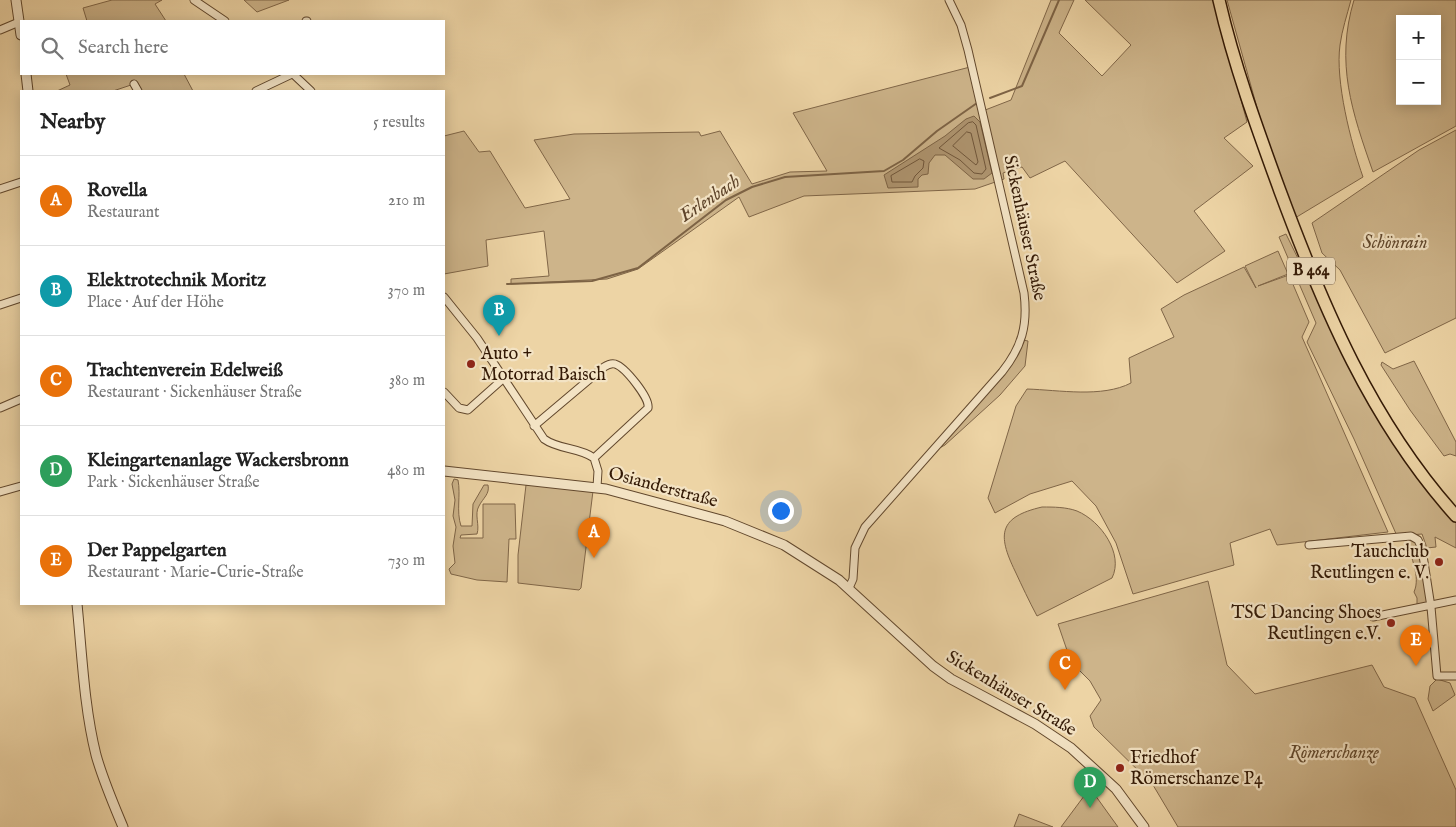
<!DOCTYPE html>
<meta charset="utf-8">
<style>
:root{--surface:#fff;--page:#f2f2f2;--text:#222;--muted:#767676;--line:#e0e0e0;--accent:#d93025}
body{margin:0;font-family:"IM FELL English",serif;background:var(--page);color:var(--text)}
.controls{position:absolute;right:15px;top:15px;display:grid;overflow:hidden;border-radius:0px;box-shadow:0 2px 12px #0003}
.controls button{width:45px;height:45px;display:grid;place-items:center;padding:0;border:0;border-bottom:1px solid var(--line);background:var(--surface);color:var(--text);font:25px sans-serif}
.you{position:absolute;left:780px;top:510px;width:18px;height:18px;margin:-12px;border:4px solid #fff;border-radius:50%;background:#1a73e8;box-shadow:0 0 0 8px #1a73e833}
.badge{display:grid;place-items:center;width:32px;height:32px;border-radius:50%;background:var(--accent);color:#fff;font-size:16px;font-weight:700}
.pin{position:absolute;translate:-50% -41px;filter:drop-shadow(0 1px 2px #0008)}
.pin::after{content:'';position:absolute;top:26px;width:18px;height:15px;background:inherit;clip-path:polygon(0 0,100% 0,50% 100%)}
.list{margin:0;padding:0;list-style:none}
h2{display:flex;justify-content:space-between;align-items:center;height:65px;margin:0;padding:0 20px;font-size:21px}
h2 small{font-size:16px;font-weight:400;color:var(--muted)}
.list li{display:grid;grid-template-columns:32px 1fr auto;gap:15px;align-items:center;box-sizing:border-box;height:90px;padding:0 20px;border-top:1px solid var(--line)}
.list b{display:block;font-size:19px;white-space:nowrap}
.list p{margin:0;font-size:16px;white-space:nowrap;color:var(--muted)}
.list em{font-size:16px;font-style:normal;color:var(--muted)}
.icon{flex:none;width:28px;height:28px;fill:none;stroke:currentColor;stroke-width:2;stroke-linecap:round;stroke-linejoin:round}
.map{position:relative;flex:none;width:1456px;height:827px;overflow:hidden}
.search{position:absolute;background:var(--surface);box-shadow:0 2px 12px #0003;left:20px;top:20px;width:425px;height:55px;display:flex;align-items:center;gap:12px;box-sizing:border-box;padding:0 18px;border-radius:0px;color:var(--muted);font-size:19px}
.panel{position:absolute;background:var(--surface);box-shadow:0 2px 12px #0003;left:20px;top:90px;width:425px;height:515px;border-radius:0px}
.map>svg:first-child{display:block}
</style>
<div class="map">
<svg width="1456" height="827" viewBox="0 0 1456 827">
<rect width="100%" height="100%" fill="#edd4a5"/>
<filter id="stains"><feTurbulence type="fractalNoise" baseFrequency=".004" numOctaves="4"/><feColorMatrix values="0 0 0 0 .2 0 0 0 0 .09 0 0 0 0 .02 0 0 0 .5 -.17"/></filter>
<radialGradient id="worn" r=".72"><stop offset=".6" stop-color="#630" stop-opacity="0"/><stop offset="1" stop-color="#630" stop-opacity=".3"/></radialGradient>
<!-- green -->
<path fill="#cdb48a" stroke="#806648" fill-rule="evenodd" d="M112 0H162L155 4 166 21H87L83 8Z
M244 0H289L257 12Z
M1051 0H1074L1059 33 1102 76 1131 45 1085 0H1214L1247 122 1224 138 1253 166 1194 211 1225 251 1177 283 1065 161 1030 178 1022 167 1003 173 1004 179 975 189 804 196 749 217 739 197 638 269 607 279 511 284V279L549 276 544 231 486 240 488 266 444 274V136L464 131 479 152 490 151 525 208 570 199 534 140 574 134 699 132 701 136 720 131 752 184 790 172 827 171 793 113 970 67 980 112 1011 100Z
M1227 0H1351C1347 15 1342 30 1340 45 1335 81 1351 143 1363 177L1295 218 1263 129Z
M1354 0H1456V126L1373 172C1352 112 1335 63 1354 0ZM1400 19H1437V101H1400Z
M66 74H184L193 91H138L134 84 113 91H57L70 85Z
M1456 130V318L1385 353 1340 270 1322 253 1312 223 1419 150Z
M1286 234 1362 389 1456 521V548L1435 537 1436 547 1427 548 1422 534 1397 536 1354 439 1307 342 1316 323 1279 237Z
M1278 251 1288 274 1258 286 1289 275 1309 322 1302 337 1388 532 1277 545 1270 529 1230 543 1234 565 1133 594 1116 543 1096 506 1072 481 1030 494 995 513 988 498 1016 406 1027 389C1059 390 1102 398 1131 383L1129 358 1174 337 1161 309 1184 295 1244 267 1256 288 1245 266Z
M1023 340 1028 341 1025 366 1000 395 945 445 932 452 1003 372Z
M1414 361 1456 442V456L1450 454 1444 456 1410 410 1381 365 1382 362 1393 369Z
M454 479 458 480C461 495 456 511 461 526H472L473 504 484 485H488C490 494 483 498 479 506 474 514 480 525 477 534L461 535 460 538H483V504H515L516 539H509L507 582 477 580 451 574 449 569 455 563 453 546 456 527 453 516 455 500 452 484Z
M526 485 558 486 593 491 581 588 579 590 518 583V555Z
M1042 507C1054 507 1066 507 1077 511 1101 521 1124 554 1112 578L1037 616C1029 601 1022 586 1015 571 997 534 999 517 1042 507Z
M1410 539 1416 542 1419 549 1429 605H1417V598L1414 592C1421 576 1410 558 1408 541Z
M1208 581 1227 665 1255 694 1372 665 1384 687 1415 698 1456 790V827H1178L1153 785 1094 727 1090 716 1101 700 1090 681 1071 662 1058 624Z
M1437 679 1450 683 1455 695 1433 711 1428 699 1430 686Z
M1090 788 1118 827H1061Z
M1019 814 1053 827H1014Z"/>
<!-- water -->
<path fill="#ae946f" stroke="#7d6345" d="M974 116 980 122 992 173 984 179H973L945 155H935L929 163 928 174 922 175 918 179V187L888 188 884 175 945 136 966 119Z"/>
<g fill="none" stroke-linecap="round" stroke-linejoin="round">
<!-- shore -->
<path stroke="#70563a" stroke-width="1" d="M973 122 976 125 986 169 982 174 974 173 960 160 939 148 968 123Z
M967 132 971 133 978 162 976 165 953 146Z
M920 159 924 161 923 168 915 176 912 182H892L891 176Z"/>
<!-- stream -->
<path stroke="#7d6345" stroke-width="2" d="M990 98 1022 86 1059 0
M507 284 592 281 638 268 726 200 752 187 785 177 884 171 903 160 937 131 977 103"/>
<defs>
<path id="minor" d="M194 0 225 21
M306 21H307
M0 30 19 22
M293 74 311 91
M134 84 138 91
M256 91 292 74
M0 189 21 182
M444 297 477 338 544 439C559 450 579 447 594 458L598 471 597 487
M0 305 21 298
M444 392 459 408 468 410 504 378
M0 408 21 399
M534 426 604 367C607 365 611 363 615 364 625 367 650 398 648 408L594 458
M0 492 21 486
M1309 545 1411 536 1418 540 1422 549 1431 607 1437 676H1456
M849 588 853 579 855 548 865 527 1002 372C1022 347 1028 325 1024 293L968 50 961 25 949 0
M1373 617 1456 600"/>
<path id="tertiary" d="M16 0 21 35
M26 74 28 91
M444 471 606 489 725 521 784 545 839 580 933 666 951 679 1035 724 1071 748 1116 789 1144 827
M77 604C82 654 84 707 96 755 103 780 113 803 123 827"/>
<path id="primary" d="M1219 0C1234 65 1257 128 1280 191 1323 307 1372 423 1456 516"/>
</defs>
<!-- minor casing -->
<use href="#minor" stroke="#62482d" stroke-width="9"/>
<!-- tertiary casing -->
<use href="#tertiary" stroke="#62482d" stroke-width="11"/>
<!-- primary casing -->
<use href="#primary" stroke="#331905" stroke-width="14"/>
<!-- minor -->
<use href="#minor" stroke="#f3e3c4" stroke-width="7"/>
<!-- tertiary -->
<use href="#tertiary" stroke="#f3e3c4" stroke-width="9"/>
<!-- primary -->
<use href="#primary" stroke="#edd4a5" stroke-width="11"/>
</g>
<!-- markers -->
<g fill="#8f2418" stroke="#f3e3c4" stroke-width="2">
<circle cx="471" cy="364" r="5"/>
<circle cx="1439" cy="562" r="5"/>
<circle cx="1391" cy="623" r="5"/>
<circle cx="1120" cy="768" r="5"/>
</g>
<g text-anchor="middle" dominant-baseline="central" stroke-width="4.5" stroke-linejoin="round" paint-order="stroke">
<!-- shield labels -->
<rect fill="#f3e3c4" stroke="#6d563e" stroke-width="1" x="1287" y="257.5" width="48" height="27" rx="4"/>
<g font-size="16" font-weight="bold" fill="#331905">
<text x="1311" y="271">B 464</text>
</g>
<!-- street labels -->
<g font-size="18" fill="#331905" stroke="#f3e3c4">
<text transform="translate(1024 228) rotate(78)">Sickenhäuser Straße</text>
<text transform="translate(663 488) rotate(15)">Osianderstraße</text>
<text transform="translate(1011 694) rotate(31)">Sickenhäuser Straße</text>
</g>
<!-- park labels -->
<g font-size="18" font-style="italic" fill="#61482d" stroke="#f3e3c4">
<text x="1395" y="243">Schönrain</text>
<text x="1334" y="753">Römerschanze</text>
</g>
<!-- poi labels -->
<g font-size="18" fill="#331905" stroke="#f3e3c4" text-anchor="start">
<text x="481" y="354">Auto +<tspan x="481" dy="21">Motorrad Baisch</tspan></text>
<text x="1429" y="552" text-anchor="end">Tauchclub<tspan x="1429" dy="21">Reutlingen e. V.</tspan></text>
<text x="1381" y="613" text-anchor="end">TSC Dancing Shoes<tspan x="1381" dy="21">Reutlingen e.V.</tspan></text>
<text x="1130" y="758">Friedhof<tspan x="1130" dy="21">Römerschanze P4</tspan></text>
</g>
<!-- water labels -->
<g font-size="19" font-style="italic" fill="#5e442a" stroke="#f3e3c4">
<text transform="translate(710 199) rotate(-34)">Erlenbach</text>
</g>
</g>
<rect width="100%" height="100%" filter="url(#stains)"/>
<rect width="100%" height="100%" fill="url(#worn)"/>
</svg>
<div class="controls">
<button>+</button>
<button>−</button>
</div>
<div class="you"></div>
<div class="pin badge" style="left:594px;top:558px;background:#e8710a">A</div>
<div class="pin badge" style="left:499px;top:336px;background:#0f9aa8">B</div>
<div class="pin badge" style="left:1065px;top:690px;background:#e8710a">C</div>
<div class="pin badge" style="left:1090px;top:808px;background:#2e9e5b">D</div>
<div class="pin badge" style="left:1416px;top:666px;background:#e8710a">E</div>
<div class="search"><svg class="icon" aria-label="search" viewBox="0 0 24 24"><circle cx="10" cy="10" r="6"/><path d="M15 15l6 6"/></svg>Search here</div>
<section class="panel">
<h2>Nearby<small>5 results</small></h2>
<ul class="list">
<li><span class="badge" style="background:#e8710a">A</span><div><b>Rovella</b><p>Restaurant</p></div><em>210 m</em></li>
<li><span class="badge" style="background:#0f9aa8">B</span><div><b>Elektrotechnik Moritz</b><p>Place · Auf der Höhe</p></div><em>370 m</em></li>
<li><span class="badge" style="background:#e8710a">C</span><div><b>Trachtenverein Edelweiß</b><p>Restaurant · Sickenhäuser Straße</p></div><em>380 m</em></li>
<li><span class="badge" style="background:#2e9e5b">D</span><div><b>Kleingartenanlage Wackersbronn</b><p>Park · Sickenhäuser Straße</p></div><em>480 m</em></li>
<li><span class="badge" style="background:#e8710a">E</span><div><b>Der Pappelgarten</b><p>Restaurant · Marie-Curie-Straße</p></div><em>730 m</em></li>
</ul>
</section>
</div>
